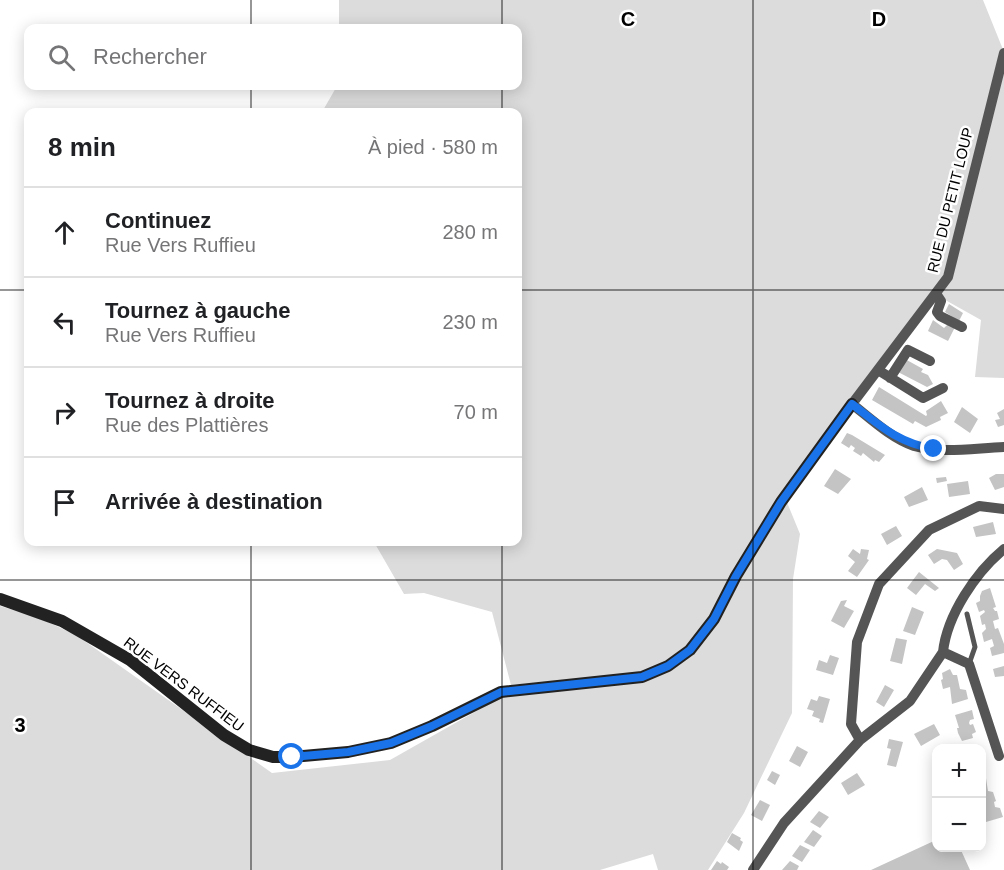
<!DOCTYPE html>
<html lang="fr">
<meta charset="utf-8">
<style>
:root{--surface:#fff;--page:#f2f2f2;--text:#202124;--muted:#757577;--line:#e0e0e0}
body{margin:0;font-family:Helvetica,sans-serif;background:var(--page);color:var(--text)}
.controls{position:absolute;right:18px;bottom:18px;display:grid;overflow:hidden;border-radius:12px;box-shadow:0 3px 15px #0003}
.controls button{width:54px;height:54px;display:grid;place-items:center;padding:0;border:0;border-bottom:2px solid var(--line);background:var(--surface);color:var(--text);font:30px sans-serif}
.stop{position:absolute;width:18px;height:18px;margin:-14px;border:4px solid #1a73e8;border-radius:50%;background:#fff}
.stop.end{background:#1a73e8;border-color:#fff;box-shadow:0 2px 6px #0008}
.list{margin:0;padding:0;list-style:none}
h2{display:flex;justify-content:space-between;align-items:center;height:78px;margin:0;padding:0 24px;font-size:26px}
h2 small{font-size:20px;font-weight:400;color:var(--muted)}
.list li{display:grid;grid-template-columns:39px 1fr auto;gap:18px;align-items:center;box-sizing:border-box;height:90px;padding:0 24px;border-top:2px solid var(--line)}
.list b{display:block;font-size:22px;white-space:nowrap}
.list p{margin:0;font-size:20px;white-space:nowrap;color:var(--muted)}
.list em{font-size:20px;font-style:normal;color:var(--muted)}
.icon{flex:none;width:33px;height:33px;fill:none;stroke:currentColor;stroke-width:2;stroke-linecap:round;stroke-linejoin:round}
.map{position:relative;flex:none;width:1004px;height:870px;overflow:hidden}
.search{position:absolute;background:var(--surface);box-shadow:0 3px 15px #0003;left:24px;top:24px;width:498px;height:66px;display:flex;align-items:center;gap:15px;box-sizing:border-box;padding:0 21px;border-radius:12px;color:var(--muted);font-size:22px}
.panel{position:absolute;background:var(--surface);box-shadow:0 3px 15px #0003;left:24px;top:108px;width:498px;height:438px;border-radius:12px}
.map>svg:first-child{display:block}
</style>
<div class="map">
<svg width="1004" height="870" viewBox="0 0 1004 870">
<rect width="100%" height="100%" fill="#fff"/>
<!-- green -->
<path fill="#dcdcdc" d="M339 0H983L1004 52V378L975 377 981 320 940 297 939 291 784 495 800 534 793 579 792 713 744 813 708 870H658L653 854 600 870H0V606L37 617 76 635 272 773 390 760 503 696 588 678 511 685 492 612 424 593 404 594 374 542H518V112H322L337 86H518V28H339Z"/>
<!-- building -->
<path fill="#c4c4c4" d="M949 304 963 313 959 321 945 312Z
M933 320 944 328 949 323 955 327 948 341 928 331Z
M905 359 923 369 921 372 928 375 933 384 927 387 898 372Z
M879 387 926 416 927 415 926 411 941 401 948 413 940 417 941 420 926 427 915 421 913 424 872 400Z
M962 407 978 419 970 433 954 422Z
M1004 409V425L998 427 995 420 1000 419 997 413Z
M847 433 852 435 885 455 879 462 875 460 874 462 863 453 861 456 853 451 855 448 851 445 849 448 841 443Z
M835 469 851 479 838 494 824 486Z
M996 474H1004V487L995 490 989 478Z
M946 477 947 481 937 483 936 478Z
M968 481 970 494 949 497 947 484Z
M922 487 928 500 909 507 904 497Z
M993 522 996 534 976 537 973 527Z
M896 526 902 536 887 545 881 534Z
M853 549 860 554 861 549 869 550 867 559 869 560 857 577 848 571 855 562 848 556Z
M937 549 957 553 963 564 954 570 947 560 942 559 934 564 928 555Z
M919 572 939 588 935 591 925 584 916 595 907 588Z
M990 588 996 607 993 608 995 611H997L999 619 993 621 995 629 998 628 1004 644V653L992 656 990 648 994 646 992 639 984 642 982 633 986 629 985 624 982 625 980 616 985 612 984 610 979 612 976 603 980 601V596L982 591Z
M847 600 844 606 854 611 844 628 831 621 841 601Z
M912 607 924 612 915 635 903 631Z
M896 638 907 640 902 664 890 661Z
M830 655 839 658 833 675 816 670 819 660 827 663Z
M1004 666V676L995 677 993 669Z
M950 669 953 675H957L960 689 966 690 968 699 952 704 950 687 943 689 941 680 943 679 942 673Z
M885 685 894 690 884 707 876 702Z
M819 696 830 699 823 723 819 722 820 719 812 716 814 711 807 709 811 699 817 701Z
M972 710 974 719 970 720 969 723 970 725 973 724 976 732 972 734 973 738 962 741 958 733 957 728H959L955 715Z
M934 724 940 735 921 746 914 734Z
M889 739 903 742 896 767 887 765 891 749 887 748Z
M797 746 808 752 800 767 789 761Z
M772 771 780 775 775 785 767 780Z
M985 772 988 791 993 792 996 801 994 802 995 807 1000 808 1003 817 986 822 982 807V773Z
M857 773 865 785 848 795 841 783Z
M760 800 770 805 762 821 751 815Z
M819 811 829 817 820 828 810 822Z
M813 830 822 836 814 847 804 842Z
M732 833 741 838 740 840 743 842 739 851 727 842Z
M936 840V848H960L970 870H871Z
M800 845 810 850 802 862 792 856Z
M717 861 721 864 722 862 729 867 727 870H711Z
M790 861 799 866 797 870H782Z"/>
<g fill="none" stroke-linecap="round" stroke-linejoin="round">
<!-- lane -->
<path stroke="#555" stroke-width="5" d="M967 614 975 647 969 664"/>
<!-- street -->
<path stroke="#555" stroke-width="10" d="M1004 53 948 277 852 404C871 419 891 438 914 446 942 454 975 448 1004 447
M937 295 941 301 937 312 940 316 962 327
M878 370 923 398 943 388
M890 378 908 350 930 361
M943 652 969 664 999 756
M860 740 851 724 857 642 879 584 929 530 979 506 1004 509
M753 870 784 823 860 740 910 701 943 652C947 615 976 572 1004 549"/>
<!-- secondary -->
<path stroke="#222" stroke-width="12" d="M0 599 62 621 130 660 224 735 249 750 273 757H292L348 752 391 743 432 726 501 692 642 677 668 666 690 650 714 619 736 576 781 502 852 404"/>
</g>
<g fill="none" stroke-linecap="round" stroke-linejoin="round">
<!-- route -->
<path stroke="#1a73e8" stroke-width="8" d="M292 757 348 752 391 743 432 726 501 692 642 677 668 666 690 650 714 619 736 576 781 502 852 404C879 425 898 443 934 449"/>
</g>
<!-- grid -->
<path fill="none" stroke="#000" stroke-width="1.5" stroke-opacity="0.55" d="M251 0V28M502 0V28M753 0V870M251 86V112M502 86V112M0 290H28M518 290H1004M251 542V870M502 542V870M0 580H1004"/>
<g text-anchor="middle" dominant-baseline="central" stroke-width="5" stroke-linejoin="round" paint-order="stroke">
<!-- street labels -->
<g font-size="15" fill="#000" stroke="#fff">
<text transform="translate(950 200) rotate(-76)">RUE DU PETIT LOUP</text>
<text transform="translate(184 684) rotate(37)">RUE VERS RUFFIEU</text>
</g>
</g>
<g font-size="20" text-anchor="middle" font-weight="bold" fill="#000" stroke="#fff" stroke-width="5" stroke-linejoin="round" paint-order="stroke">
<text x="628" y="26">C</text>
<text x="879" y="26">D</text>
<text x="20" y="732">3</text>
</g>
</svg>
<div class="controls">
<button>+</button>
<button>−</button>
</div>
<div class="stop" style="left:292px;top:757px"></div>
<div class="stop end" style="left:934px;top:449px"></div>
<div class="search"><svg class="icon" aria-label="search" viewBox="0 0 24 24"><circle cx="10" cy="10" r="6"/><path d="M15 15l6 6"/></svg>Rechercher</div>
<section class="panel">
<h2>8 min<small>À pied · 580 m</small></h2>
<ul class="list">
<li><svg class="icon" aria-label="ahead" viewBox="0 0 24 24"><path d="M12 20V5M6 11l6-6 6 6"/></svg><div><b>Continuez</b><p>Rue Vers Ruffieu</p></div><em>280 m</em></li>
<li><svg class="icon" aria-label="left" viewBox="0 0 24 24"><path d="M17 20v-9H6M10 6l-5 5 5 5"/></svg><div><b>Tournez à gauche</b><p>Rue Vers Ruffieu</p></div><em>230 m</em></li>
<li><svg class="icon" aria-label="right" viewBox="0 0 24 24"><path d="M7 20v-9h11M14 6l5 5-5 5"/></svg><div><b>Tournez à droite</b><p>Rue des Plattières</p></div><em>70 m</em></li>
<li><svg class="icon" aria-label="arrive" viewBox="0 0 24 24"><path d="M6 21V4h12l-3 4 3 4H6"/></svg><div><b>Arrivée à destination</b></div></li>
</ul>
</section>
</div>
